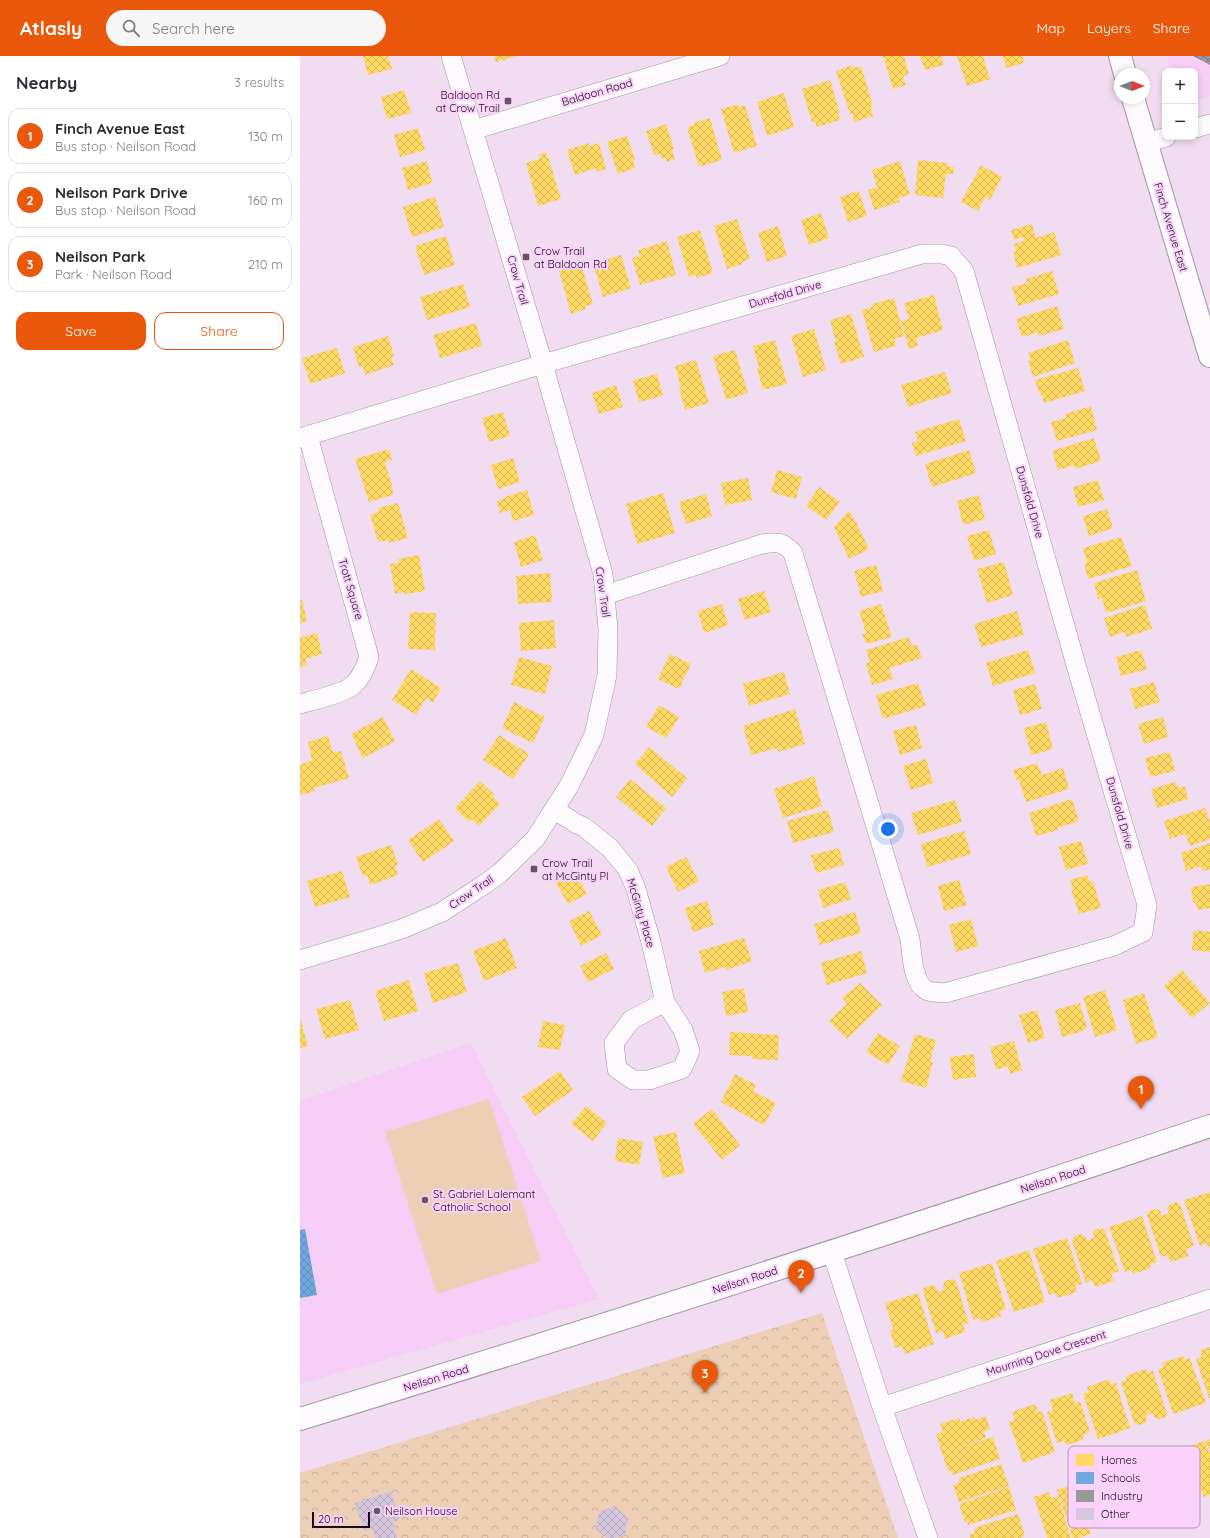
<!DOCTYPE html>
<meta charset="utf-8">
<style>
:root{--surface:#fff;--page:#f7f7f7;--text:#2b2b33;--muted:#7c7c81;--line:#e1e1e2;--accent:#ea580c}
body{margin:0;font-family:Quicksand,sans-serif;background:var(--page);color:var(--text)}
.controls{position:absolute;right:12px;top:12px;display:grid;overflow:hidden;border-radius:8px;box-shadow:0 2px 6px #0003}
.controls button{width:36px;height:36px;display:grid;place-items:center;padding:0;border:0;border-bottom:1px solid var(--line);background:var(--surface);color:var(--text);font:20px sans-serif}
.compass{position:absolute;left:814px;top:12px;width:36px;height:36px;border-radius:50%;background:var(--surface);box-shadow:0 2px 6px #0003;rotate:90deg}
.scale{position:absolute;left:12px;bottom:10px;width:58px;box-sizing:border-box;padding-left:4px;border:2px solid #19091b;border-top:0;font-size:11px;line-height:14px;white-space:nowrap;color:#19091b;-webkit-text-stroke:3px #fad2fc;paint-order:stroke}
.you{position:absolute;left:588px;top:773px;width:14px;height:14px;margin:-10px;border:3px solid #fff;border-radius:50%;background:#1a73e8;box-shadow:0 0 0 6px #1a73e833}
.badge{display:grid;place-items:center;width:26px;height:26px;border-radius:50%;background:var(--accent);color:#fff;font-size:13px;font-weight:700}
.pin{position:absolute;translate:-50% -33px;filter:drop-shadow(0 1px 2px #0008)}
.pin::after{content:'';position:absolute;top:21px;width:14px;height:12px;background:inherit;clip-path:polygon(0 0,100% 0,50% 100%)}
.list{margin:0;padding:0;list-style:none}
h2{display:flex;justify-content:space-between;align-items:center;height:52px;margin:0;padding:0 16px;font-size:17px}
h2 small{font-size:13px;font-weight:400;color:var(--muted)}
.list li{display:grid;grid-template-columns:26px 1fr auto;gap:12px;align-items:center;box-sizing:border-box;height:56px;margin:0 8px 8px;padding:0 8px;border:1px solid var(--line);border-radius:12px}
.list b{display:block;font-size:15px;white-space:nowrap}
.list p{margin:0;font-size:13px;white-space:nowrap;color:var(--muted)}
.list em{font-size:13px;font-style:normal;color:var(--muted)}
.actions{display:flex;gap:8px;padding:12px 16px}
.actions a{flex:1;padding:9px 0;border:1px solid var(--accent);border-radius:12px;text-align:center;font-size:14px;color:var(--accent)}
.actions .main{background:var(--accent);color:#fff}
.icon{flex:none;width:22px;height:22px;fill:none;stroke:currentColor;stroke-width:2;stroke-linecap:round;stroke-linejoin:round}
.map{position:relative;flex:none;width:910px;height:1482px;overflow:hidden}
header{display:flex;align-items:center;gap:24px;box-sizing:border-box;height:56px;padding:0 20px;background:var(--accent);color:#fff}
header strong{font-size:19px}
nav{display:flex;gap:22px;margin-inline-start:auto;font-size:14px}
.search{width:280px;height:36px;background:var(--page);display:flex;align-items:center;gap:10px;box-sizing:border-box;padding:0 14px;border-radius:22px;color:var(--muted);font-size:15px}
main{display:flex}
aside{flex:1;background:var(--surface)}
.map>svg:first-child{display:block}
</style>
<header>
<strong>Atlasly</strong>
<div class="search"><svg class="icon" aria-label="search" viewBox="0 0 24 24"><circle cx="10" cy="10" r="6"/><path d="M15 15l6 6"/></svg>Search here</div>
<nav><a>Map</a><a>Layers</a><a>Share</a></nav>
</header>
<main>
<aside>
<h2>Nearby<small>3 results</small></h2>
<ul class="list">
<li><span class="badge">1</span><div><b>Finch Avenue East</b><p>Bus stop · Neilson Road</p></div><em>130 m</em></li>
<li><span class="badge">2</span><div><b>Neilson Park Drive</b><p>Bus stop · Neilson Road</p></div><em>160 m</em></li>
<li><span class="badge">3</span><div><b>Neilson Park</b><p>Park · Neilson Road</p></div><em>210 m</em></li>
</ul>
<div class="actions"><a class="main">Save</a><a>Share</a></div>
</aside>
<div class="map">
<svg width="910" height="1482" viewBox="0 0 910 1482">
<defs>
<pattern id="park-crowns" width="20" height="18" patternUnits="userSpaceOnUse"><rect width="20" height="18" fill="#eccfb4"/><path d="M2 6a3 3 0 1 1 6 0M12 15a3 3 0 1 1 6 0" fill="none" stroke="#cab09a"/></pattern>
<pattern id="homes-cross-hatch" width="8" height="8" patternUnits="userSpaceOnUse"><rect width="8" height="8" fill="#ffd966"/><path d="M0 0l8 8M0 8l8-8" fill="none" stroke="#dab958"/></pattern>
<pattern id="schools-cross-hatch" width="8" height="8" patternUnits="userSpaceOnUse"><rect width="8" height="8" fill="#6fa8dc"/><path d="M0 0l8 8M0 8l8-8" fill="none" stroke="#608fbc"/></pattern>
<pattern id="industry-cross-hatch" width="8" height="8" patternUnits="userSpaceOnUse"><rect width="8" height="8" fill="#999"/><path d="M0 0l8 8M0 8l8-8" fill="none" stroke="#7c7b7c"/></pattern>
<pattern id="building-cross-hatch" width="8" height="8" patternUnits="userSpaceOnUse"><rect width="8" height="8" fill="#d6c6de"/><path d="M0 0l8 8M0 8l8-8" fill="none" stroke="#b7a9be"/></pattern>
</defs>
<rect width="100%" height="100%" fill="#f2dcf2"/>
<!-- built -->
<path fill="#f5cdf7" d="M867 0H910V40L895 45V15H871Z
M171 987 299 1243 0 1328V1045Z"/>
<!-- grass -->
<path fill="#eccfb4" d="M189 1043 241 1205 137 1238 85 1076Z"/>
<!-- park -->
<path fill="url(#park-crowns)" d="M522 1257 598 1482H0V1417Z"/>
<!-- homes -->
<path fill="url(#homes-cross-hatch)" d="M63 0H88L92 13 68 19Z
M194 0H217L196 6Z
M583 0H604L609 18 603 20 606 29 593 33Z
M620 0H641L644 9 625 14Z
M657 0H683L690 23 667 30Z
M703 0H722L724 7 706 12Z
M553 9 554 12 561 10 573 50 571 51 573 60 554 66 552 57 550 58 536 15Z
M530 24 540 57H538L540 64 517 71 515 65 512 66 502 33Z
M104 34 111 57 87 63 81 41Z
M484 37 494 71 467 80 457 46Z
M438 48V51L445 49 457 90 434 97 421 53Z
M410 62 422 104 399 111 387 71 394 69 393 67Z
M366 68 374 93 372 94 375 103 367 106 366 102 362 103 360 98 354 99 346 75Z
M118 72 125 94 100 101 94 79Z
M327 80 335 104 333 105 335 112 318 118 307 86Z
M288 87 289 90 299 87 306 113 297 116 296 112 275 119 267 94Z
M246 96 248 103H249L261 143 238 150 226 107 240 103 238 99Z
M618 104 648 107 647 110 654 111 653 118H646L643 142 615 139Z
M127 105 132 127 108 134 102 112Z
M600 105 610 139 598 142 600 146 574 154 568 134 577 131 572 114Z
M681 109 702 121 690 144 685 141 678 155 661 146Z
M559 135 567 160 548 166 540 141Z
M135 141 144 171 112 181 103 151Z
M521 157 529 182 509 189 501 164Z
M437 163 450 203 442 206V208L427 213 414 170Z
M732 168 736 182 754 176 761 199 717 212 713 196H716L714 188 724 185 723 181 714 184 711 174Z
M478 170 487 200 467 206 458 177Z
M400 174 413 217 397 222 396 219 389 221 377 181Z
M146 180 155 209 124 219 115 190Z
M367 185 376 219 340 229 332 202 340 200 338 194Z
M321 199 331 232 303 241 293 207Z
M281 208 293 248 285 250 286 253 271 258 259 215Z
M752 215 759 238 718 250 712 231 727 227 726 223Z
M163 228 170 251 127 264 120 241Z
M634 239 643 274 616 282 618 290 609 293 601 265 609 263 604 247Z
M594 242 604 280 594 283 596 290 574 296 562 254 573 251 572 248Z
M757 250 764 273 739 280 738 276 722 281 716 263Z
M551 258 564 301 541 308 534 286H536L530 264Z
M176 267 182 290 140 302 133 279Z
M514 273 526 314 503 321 491 280Z
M88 280 94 300 91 301 94 309 65 319 63 310 59 311 53 291Z
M475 284 487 328 463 334 457 313 459 312 453 290Z
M768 284 775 307 733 321 728 305 731 304 728 297Z
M37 292 45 317 10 328 2 302Z
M435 294 448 337 426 344 413 300Z
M396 304 409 347 385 354 379 333 381 332 375 310Z
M778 312 785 335 744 347 742 339H740L735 324Z
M645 316 652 337 608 351 601 329Z
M357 318 363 340 339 346 333 324Z
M316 329 323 351 299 358 292 337Z
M791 350 797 374 757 385 751 366 766 362 765 358Z
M203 356 210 380 189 386 182 362Z
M659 363 666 385 616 400 612 387 618 385 615 376Z
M794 382 801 405 775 413 774 409 758 414 752 395Z
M89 393 92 404 85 406 92 430 93 439 69 446 55 403Z
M669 394 676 417 632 431 625 408Z
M213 402 220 426 198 433 191 409Z
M477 414 502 421 496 443 471 436Z
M448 422 452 444 425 449 421 427Z
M798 424 804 444 778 451 773 431Z
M519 431 540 446 526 464 506 450Z
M227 434 234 459 213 465 210 454 200 457 197 445 205 442V441Z
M363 437 375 477 337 488 326 448Z
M406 438 412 460 386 468 379 446Z
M679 439 685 463 663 469 657 445Z
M98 447 108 482 89 487 87 484 78 486 70 459 79 456 78 452Z
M807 453 813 472 789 480 783 460Z
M549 455 557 468 569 493 549 503 534 471Z
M689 474 696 498 674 505 667 480Z
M235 479 243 504 221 511 214 486Z
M821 481 832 510 788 523 784 508 787 507 783 492Z
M119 499 125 535 105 538 104 536 95 538 90 508 99 507 98 503Z
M704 506 713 539 687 547 677 513Z
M576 509 583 535 561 541 554 515Z
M837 514 846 545 806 557 802 542 798 543 794 527Z
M250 517 252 546 218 548 216 520Z
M464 535 471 556 445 564 438 543Z
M0 544H2L7 565 0 567Z
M422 548 428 569 404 577 398 555Z
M581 548 592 581 566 588 562 578 566 577 559 555Z
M845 549 852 573 826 581 825 576 810 581 804 562Z
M717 555 724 579 681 591 674 568Z
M110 556 136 557 135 594 108 593Z
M254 564 256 592 221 595 219 567Z
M17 577 22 598 5 603 7 609 0 611V582Z
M609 581 611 590 617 588 622 602 589 612 593 623 572 629 566 608 570 606 566 594Z
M728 594 735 617 693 630 686 607Z
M841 594 847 613 821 620 816 601Z
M370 598 391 608 379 633 358 623Z
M219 601 252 610 245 638 211 629Z
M111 613 141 632 133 647 126 642 116 659 92 644Z
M484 616 490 638 449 650 443 628Z
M854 626 860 646 835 653 830 633Z
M618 627 626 650 583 663 576 639Z
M735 628 742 653 720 659 713 634Z
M214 646 245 661 233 687 202 672Z
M359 649 379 661 366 682 346 671Z
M495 653 505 688 478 696 477 692 451 699 443 670Z
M83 661 95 685 63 702 51 678Z
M863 661 868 681 844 688 838 668Z
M746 666 753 693 731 699 724 672Z
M616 669 622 692 600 699 593 675Z
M199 679 229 698 213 723 183 704Z
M28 680 33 697 41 695 49 722 14 732 15 735 0 739V709L12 704 8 686Z
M349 691 387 722 372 741 335 708Z
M870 696 875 715 850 721 845 702Z
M626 703 633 727 611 734 603 710Z
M737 707 742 719 763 712 769 733 726 746 719 724 717 725 713 714Z
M514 720 522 750 483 762 474 733Z
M330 723 366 752 352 770 316 741Z
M180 725 195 739 193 741 200 748 179 770 172 763 169 766 155 752Z
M876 726 878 732 885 730 888 743 857 752 851 733Z
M772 743 779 765 757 772 758 774 736 780 729 757Z
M655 744 662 766 618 779 611 757Z
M905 752 910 767V783L890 790 885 778 870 783 864 765Z
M528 754 534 776 493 787 487 765Z
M139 763 154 785 123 806 108 784Z
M664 775 671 798 627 811 621 788Z
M781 785 788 808 766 814 759 791Z
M910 787V813L903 815 901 810 886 815 881 797Z
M91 789 98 808 95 810 98 819 70 829 67 819 63 821 56 801Z
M539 792 544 809 516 817 511 799Z
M386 801 399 825 378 836 366 811Z
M42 815 50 841 15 851 7 825Z
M275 816 287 838 268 848 256 827Z
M787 819 790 826 793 825 801 852 779 858 771 833 773 832 770 824Z
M659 824 667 849 644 855 638 830Z
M545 826 551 843 523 852 518 834Z
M910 828V852L897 854 896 847H893L891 831Z
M407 845 414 869 393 876 385 852Z
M289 855 302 879 281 890 269 865Z
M555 856 561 877 520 889 514 868Z
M671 863 678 890 656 896 649 869Z
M894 874 910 876V896L892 894Z
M206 882 217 912 184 925 173 895Z
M444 882 452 905 426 914 425 911 405 917 399 895Z
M561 895 567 917 527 929 521 907Z
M306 897 314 913 288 926 280 910Z
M158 907 167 936 133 947 124 917Z
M882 914 910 947 892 962 864 930Z
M109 924 118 955 84 965 75 935Z
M560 927 582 949 547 983 529 965 547 947 542 942Z
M444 932 448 956 426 960 422 936Z
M805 934 817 974 795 981 783 941Z
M844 937 858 981 836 988 823 944Z
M50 944 59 974 25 983 16 953Z
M780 947 787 972 780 976 762 981 755 954Z
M737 954 745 982 728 987 719 959Z
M0 962 8 990 0 992Z
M243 965 265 969 260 994 238 991Z
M430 976 479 979 478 1004 454 1003 452 1002V1000L429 999Z
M578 977 600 990 588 1009 566 996Z
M615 978 636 984 630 1006H633L626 1032 601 1025Z
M714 985 722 1014 710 1018 708 1010 696 1014 690 991Z
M674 998 676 1021 653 1024 650 1001Z
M260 1015 273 1034 235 1060 222 1041Z
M435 1018 456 1029 453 1035 476 1047 464 1069 421 1046Z
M286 1050 307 1067 293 1085 271 1068Z
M412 1053 440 1089 422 1104 393 1068Z
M376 1076 385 1117 363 1122 353 1081Z
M318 1082 343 1086 339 1109 315 1105Z
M910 1136V1191L908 1192 907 1187 900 1190 884 1144Z
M876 1146 880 1148 894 1190 886 1193 889 1200 870 1206 868 1199 861 1201 847 1159 849 1155 856 1153 860 1154 862 1160 869 1157 867 1153 869 1149Z
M842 1160 857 1206 850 1208 851 1212 833 1218 832 1214 825 1216 809 1171Z
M802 1172 805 1174 819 1215 811 1218 814 1225 795 1231 792 1224 786 1227 772 1185 774 1180 781 1178 786 1181 787 1185 794 1182 793 1178 794 1174Z
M767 1182 782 1228 775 1230 777 1236 757 1242 755 1237 749 1239 733 1193Z
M729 1194 745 1246 714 1256 696 1205Z
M692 1207 706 1253 700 1255 701 1260 682 1266 680 1262 673 1264 659 1217Z
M652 1223 656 1225 669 1267 663 1269 665 1276 645 1283 643 1275 636 1277 623 1235 624 1232 632 1229 636 1231 638 1236 644 1234 643 1230 645 1225Z
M618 1237 634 1288 605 1298 602 1290 595 1292 590 1274 593 1273 585 1247Z
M910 1291V1345L896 1303 902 1301 900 1294Z
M883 1300 885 1304 890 1302 906 1347 873 1358 858 1313 864 1311 862 1307Z
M846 1313 848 1317 853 1315 867 1357 866 1361 858 1363 854 1361 852 1357 846 1359 847 1363 845 1367 838 1369 834 1367 821 1326 827 1324 825 1320Z
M809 1323 811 1328 816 1327 830 1372 798 1383 783 1338 789 1336 787 1331Z
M772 1337 775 1347 780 1345 790 1376 784 1378 783 1384 767 1389 764 1385 757 1387 747 1356 753 1354 750 1344Z
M735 1348 738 1356 742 1355 755 1396 723 1407 709 1366 715 1364 712 1356Z
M686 1360 690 1373 684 1375 686 1382 642 1397 636 1378 643 1376 640 1368 659 1362 660 1366 674 1361 675 1364Z
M693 1381 700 1403 652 1419 651 1414 648 1415 642 1397Z
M910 1383V1395L906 1385Z
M905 1385 910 1399V1439L904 1441 901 1434 897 1435 883 1392Z
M701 1408 709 1430 659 1446 653 1429 660 1426 659 1422Z
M806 1418 822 1468 804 1473 802 1466 797 1468 783 1425Z
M779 1426 793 1469 789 1471 791 1478 778 1482H773L757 1434Z
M709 1431 716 1454 668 1469 667 1465 665 1466 659 1448Z
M749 1436 751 1442 758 1440 771 1482H747L734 1441Z
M718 1458 725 1480 719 1482H670L669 1479 675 1477 674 1472Z"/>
<!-- schools -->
<path fill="url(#schools-cross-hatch)" d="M5 1173 17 1239 0 1242V1174Z"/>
<!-- industry -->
<path fill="url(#industry-cross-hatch)" d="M893 0H910V9Z"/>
<!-- building -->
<path fill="url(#building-cross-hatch)" d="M91 1435 100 1464 92 1466 97 1482H75L72 1472 64 1475 55 1447Z
M315 1450 328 1462 325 1479 316 1482H307L296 1473 299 1456Z"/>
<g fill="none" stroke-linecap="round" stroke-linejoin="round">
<defs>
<path id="minor" d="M895 72 910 68
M173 74 420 0
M846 87 866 81
M0 382 243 308 622 198H642L651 200 664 215 780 623 847 849 843 876 814 890 645 937C639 936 632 937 626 934 612 926 612 897 610 883L493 497C482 485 478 486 462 488L305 539
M0 648C11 645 40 638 49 632 60 625 65 613 69 601L8 380
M255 754 277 768 284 771 310 792 328 814 336 833 351 886 365 946 383 974 390 995 382 1013 349 1024H333L317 1013 314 987 331 964 365 946
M0 904 80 880 104 872 142 856 185 828 200 817 235 783 269 730 294 679 307 619 308 573 303 518 243 308 151 0
M532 1196 582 1351 628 1482
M582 1351 910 1243"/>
<path id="major" d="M820 0 825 18
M833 42 910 300
M0 1363C305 1270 608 1172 910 1070"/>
</defs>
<!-- minor casing -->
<use href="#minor" stroke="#a492a4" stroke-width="20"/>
<!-- major casing -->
<use href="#major" stroke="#a492a4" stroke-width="24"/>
<!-- minor -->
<use href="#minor" stroke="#fdfafd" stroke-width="19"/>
<!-- major -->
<use href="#major" stroke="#fdfafd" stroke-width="22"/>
</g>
<!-- markers -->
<g fill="#655366" stroke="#fad2fc" stroke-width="1.5">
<rect x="204" y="41" width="8" height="8" rx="2"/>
<rect x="222" y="197" width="8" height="8" rx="2"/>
<rect x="230" y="809" width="8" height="8" rx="2"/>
<circle cx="125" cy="1144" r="4"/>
<circle cx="77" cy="1455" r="4"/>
</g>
<g text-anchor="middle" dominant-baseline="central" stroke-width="4" stroke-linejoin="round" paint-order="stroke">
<!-- street labels -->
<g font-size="11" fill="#19091b" stroke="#fad2fc">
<text transform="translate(297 36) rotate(-16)">Baldoon Road</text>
<text transform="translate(871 171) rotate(73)">Finch Avenue East</text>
<text transform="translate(218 224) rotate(74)">Crow Trail</text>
<text transform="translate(485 238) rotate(-16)">Dunsfold Drive</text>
<text transform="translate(730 446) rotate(74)">Dunsfold Drive</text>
<text transform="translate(51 533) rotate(74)">Trott Square</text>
<text transform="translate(303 536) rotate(82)">Crow Trail</text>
<text transform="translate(820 757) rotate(74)">Dunsfold Drive</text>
<text transform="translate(171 836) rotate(-34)">Crow Trail</text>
<text transform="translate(341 857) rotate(73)">McGinty Place</text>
<text transform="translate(753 1123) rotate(-18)">Neilson Road</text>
<text transform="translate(445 1224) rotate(-18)">Neilson Road</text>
<text transform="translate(746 1297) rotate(-18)">Mourning Dove Crescent</text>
<text transform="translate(136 1322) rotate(-17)">Neilson Road</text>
</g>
<!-- poi labels -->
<g font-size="11" fill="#19091b" stroke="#fad2fc" text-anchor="start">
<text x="200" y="39" text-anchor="end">Baldoon Rd<tspan x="200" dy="13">at Crow Trail</tspan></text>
<text x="234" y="195">Crow Trail<tspan x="234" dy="13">at Baldoon Rd</tspan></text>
<text x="242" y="807">Crow Trail<tspan x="242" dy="13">at McGinty Pl</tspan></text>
<text x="133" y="1138">St. Gabriel Lalemant<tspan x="133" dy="13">Catholic School</tspan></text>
<text x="85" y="1455">Neilson House</text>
</g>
</g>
<!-- legend -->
<rect x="768" y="1390" width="132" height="82" rx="6" fill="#fad2fc" stroke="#b696b8" stroke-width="1"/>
<rect x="776" y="1398" width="18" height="12" fill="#ffd966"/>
<rect x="776" y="1416" width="18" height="12" fill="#6fa8dc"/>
<rect x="776" y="1434" width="18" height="12" fill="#999"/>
<rect x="776" y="1452" width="18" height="12" fill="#d6c6de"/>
<g font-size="11" fill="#19091b">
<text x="801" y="1408">Homes</text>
<text x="801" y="1426">Schools</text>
<text x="801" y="1444">Industry</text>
<text x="801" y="1462">Other</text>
</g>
</svg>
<div class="controls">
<button>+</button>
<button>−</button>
</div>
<svg class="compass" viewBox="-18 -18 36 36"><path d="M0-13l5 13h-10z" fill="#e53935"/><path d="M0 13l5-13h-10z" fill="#7c7c81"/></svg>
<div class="scale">20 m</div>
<div class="you"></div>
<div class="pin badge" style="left:841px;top:1053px">1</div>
<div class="pin badge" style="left:501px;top:1237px">2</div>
<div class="pin badge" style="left:405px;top:1337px">3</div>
</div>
</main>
